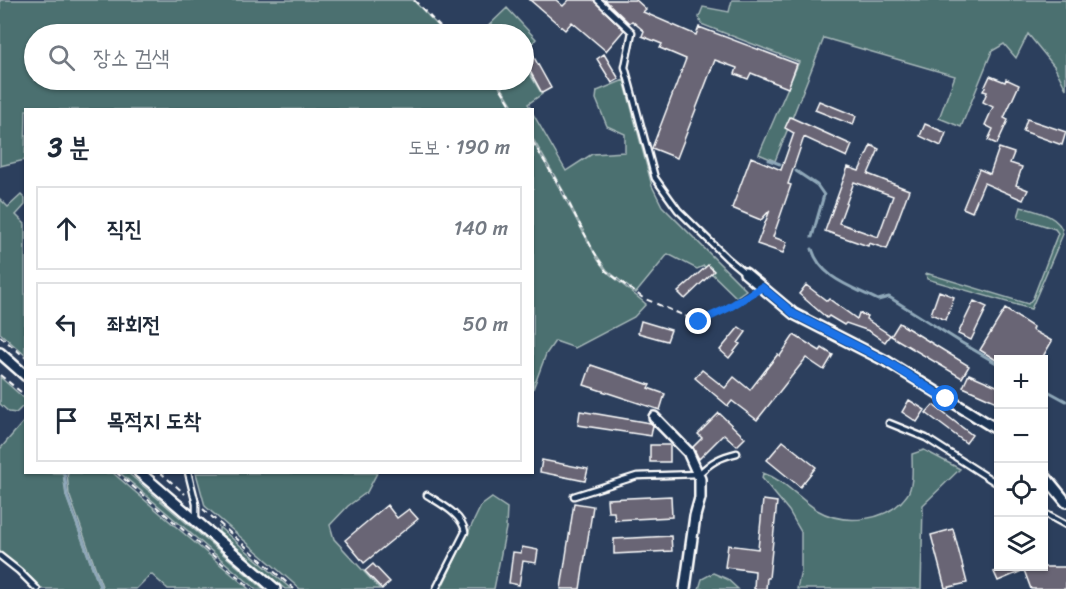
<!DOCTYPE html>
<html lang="ko">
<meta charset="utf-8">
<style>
:root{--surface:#fff;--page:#f2f2f3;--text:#1f2937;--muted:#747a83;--line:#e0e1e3}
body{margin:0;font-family:Sriracha,"Poor Story",sans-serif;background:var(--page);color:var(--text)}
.controls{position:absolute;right:18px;bottom:18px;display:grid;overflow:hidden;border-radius:0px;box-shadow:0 2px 4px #0004}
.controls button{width:54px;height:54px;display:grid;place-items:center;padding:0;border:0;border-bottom:2px solid var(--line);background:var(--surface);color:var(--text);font:30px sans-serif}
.stop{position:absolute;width:18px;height:18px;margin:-14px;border:4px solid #1a73e8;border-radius:50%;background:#fff}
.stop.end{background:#1a73e8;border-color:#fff;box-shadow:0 2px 6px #0008}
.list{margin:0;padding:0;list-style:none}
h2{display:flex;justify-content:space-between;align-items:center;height:78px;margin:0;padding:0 24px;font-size:26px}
h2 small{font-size:20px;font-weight:400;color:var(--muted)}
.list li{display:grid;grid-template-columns:39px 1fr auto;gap:18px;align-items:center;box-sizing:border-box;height:84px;margin:0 12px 12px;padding:0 12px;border:2px solid var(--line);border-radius:0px}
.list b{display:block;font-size:22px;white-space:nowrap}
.list em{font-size:20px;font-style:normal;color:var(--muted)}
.icon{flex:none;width:33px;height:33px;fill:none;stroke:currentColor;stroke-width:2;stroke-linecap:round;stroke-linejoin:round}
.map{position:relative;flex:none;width:1066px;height:589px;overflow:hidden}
.search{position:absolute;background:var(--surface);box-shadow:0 2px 4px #0004;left:24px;top:24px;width:510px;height:66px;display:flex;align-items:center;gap:15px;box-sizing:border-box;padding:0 21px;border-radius:33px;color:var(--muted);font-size:22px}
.panel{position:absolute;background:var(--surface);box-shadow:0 2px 4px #0004;left:24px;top:108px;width:510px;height:366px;border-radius:0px}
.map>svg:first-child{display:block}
</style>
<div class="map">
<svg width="1066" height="589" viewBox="0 0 1066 589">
<rect width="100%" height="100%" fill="#2c3f5d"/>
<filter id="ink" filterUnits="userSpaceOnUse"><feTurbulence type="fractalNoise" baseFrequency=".0167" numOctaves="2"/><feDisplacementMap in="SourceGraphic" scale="12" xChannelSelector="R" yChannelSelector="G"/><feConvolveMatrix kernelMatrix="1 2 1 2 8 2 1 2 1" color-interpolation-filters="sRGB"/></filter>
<g filter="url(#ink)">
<!-- green -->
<path fill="#4b6f70" stroke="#a5b7b8" stroke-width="1.5" d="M0 0H413L446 34H34V80H495L513 109 26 110 25 160 0 166Z
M732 0H1066V89L1054 66 1028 34 1016 58 1004 44 992 51 961 127 939 118 955 76 824 38 775 161 759 154 799 62 701 24 699 17 703 7 729 12Z
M507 8 536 39 524 53V34H480Z
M524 64 542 94 528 104 531 109H515L497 80H524Z
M624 80 652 186 662 206 746 290 736 297 704 266 697 269 668 254 636 293 607 270 593 250 563 190 533 139 532 112 566 171 592 154 625 152V134L607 126 596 99 597 91Z
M533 142 561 191 598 260 606 271 646 304 634 317 575 348 555 341 546 354 533 389Z
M21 195 25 199V205L16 215 25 224V355L0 333V199L8 207Z
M1021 207C1036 211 1061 216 1063 234L1031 309 927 279 926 273 1028 304 1033 298 1058 233 1055 229 1018 217Z
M0 377 25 399V404L16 413 9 412 0 404Z
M25 420 26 472 63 473 66 496 100 589H39L22 570 0 553V449Z
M924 450 960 469 923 505 921 589H797L801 571V532L789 511 762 478 763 473C785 480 798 498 817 510 844 526 888 522 907 495 914 485 912 466 912 454Z
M67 473H113L249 589H168L151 574 136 589H103L69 494Z
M120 473H128L264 589H256Z
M196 473H377L367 492 348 506 330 525 334 539 380 589H300L205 506Z
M492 498 507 508 506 528 494 589H441L481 506Z
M219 527 291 589H285L219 532Z
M713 573 727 579 738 589H699L702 579Z"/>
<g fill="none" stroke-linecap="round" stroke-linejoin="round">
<!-- stream -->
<path stroke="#8fa8b9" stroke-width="3" d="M769 160 780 164
M796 171 817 185 824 195 812 237
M812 249C821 279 853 287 878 300L889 297 962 343 998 364
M1044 389 1066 401
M64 472 67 496 101 589"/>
</g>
<!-- building -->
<path fill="#696574" stroke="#fff" stroke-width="1.5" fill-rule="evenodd" d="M530 0H556L563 6 569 0H594L624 30 606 51 572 22 565 30Z
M605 0H636L646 9 643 12 696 35 699 27 797 64 788 88 751 73 748 79 735 74 737 68 715 60 677 158 652 148 686 59 660 48 662 44 642 36 644 31 632 21 629 23Z
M531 52 551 88 542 93 524 60V57Z
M604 54 619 79 612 83 597 59Z
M990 76 1005 82 1006 79 1019 85 1004 118 1008 120 997 144 988 140 993 129 985 125 993 107 983 102 987 92 983 91Z
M819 101 856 116 853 125 815 110Z
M790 117 852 145 847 157 804 137 788 184 791 185 773 237 787 242 783 253 757 244 770 210 761 220 732 208 751 157 781 170 794 133 785 128Z
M1027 119 1066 132 1062 145 1023 131Z
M925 124 946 133 941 146 920 136Z
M871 145 879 149 868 174 909 190 887 249 869 243 868 246 825 231 848 167 859 171ZM854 182 893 196 878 237 839 223Z
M999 148 1014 153 1010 163 1022 167 1016 185 1028 190 1023 200 984 183 972 212 963 208 979 169 990 174Z
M708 265 714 271 685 299 678 292Z
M806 285 827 301 829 299 857 319 859 313 867 316 866 319 890 335 885 342 869 331 846 323 844 325 829 316 827 318 799 294Z
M939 291 954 297 946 320 931 314Z
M974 301 987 307 971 340 958 334Z
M1005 309 1033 327 1032 330 1052 341 1041 360H996L980 350Z
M641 321 671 330 667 341 638 333Z
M899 323 969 366 962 378 891 336Z
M739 327 746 332 738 343 740 344 729 358 720 350Z
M794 335 820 351 822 348 833 355 824 370 806 358 757 420 732 401 728 406 695 378 702 370 725 388 734 377 750 390 778 354 780 356Z
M591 365 650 385 648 388 665 394 660 410 584 385Z
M969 374 999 387V403L963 387Z
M909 400 925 410 917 422 902 412Z
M933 405 972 435 966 443 926 413Z
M580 411 650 423 653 425 651 436 578 425Z
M719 413 745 438 737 446 724 434 699 459 693 447 702 438 698 434Z
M783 441 816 467 800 487 767 460Z
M650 445H670V462H650Z
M542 460 588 469 585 481 540 472Z
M671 496 672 517 615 520 614 512H608L607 499Z
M763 500 777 502 769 578H767L766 589H754L755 571 725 567 728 545 758 549Z
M574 503 593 506 580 589H561Z
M387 505 397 518 409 509 418 519 364 563 345 540Z
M953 529 967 583 945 588 931 535Z
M671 536 672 551 614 554V539Z
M522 547 538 550 536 563 523 561 519 585 509 583 513 552 521 553Z
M373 564 390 582 382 589 365 571Z
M1007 567H1066V589H1031L1024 570 998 581 994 572Z"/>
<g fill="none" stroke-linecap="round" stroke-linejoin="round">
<defs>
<path id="service" d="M598 0 632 32 625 67 655 178 678 210 727 258 745 273
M889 423 926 438 998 484
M188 472 196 504V520
M427 495C441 504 463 515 465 532L436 589
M574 496 637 476 699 474C711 462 720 457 737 453
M1044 513 1066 525
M0 556 19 571 37 589"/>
<path id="minor" d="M745 273 794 314 886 361 998 430
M0 353 26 376
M654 417 688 452 700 479V498L695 516 685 589
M139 472 275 589
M1044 475 1066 502"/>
</defs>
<!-- service casing -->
<use href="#service" stroke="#fff" stroke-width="9"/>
<!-- minor casing -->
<use href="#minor" stroke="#fff" stroke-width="14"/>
<!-- path -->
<path stroke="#fff" stroke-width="2" stroke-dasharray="6 4.5" stroke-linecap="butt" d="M414 0 447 34
M496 80 514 110
M532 141 562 190 593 250 606 271 643 298 699 322 727 308 754 292
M0 336 26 358
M0 375 26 396
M116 472 252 589
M160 472 185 494
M203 509 294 589"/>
<!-- service -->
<use href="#service" stroke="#1d3557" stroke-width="4.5"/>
<!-- minor -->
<use href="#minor" stroke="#1d3557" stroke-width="9"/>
</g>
</g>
<g fill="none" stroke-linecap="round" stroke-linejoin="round" filter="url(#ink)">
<!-- route -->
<path stroke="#1a73e8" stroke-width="8" d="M699 322 728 308 762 287 794 314 886 361 946 399"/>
</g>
</svg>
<div class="controls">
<button>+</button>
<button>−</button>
<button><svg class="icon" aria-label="locate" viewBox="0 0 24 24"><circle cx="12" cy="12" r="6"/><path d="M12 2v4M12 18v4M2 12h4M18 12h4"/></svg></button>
<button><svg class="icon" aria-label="layers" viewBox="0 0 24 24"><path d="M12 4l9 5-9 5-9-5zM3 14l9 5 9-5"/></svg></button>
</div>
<div class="stop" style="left:946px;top:399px"></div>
<div class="stop end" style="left:699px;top:322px"></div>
<div class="search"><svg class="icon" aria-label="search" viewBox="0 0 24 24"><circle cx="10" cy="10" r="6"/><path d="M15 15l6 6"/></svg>장소 검색</div>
<section class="panel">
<h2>3 분<small>도보 · 190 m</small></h2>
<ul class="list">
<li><svg class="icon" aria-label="ahead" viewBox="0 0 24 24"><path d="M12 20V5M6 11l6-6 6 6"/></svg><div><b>직진</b></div><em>140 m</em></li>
<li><svg class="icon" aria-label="left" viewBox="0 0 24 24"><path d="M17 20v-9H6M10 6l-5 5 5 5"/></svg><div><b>좌회전</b></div><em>50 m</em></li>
<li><svg class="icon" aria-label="arrive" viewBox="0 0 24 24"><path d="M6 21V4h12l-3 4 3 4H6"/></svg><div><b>목적지 도착</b></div></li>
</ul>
</section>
</div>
